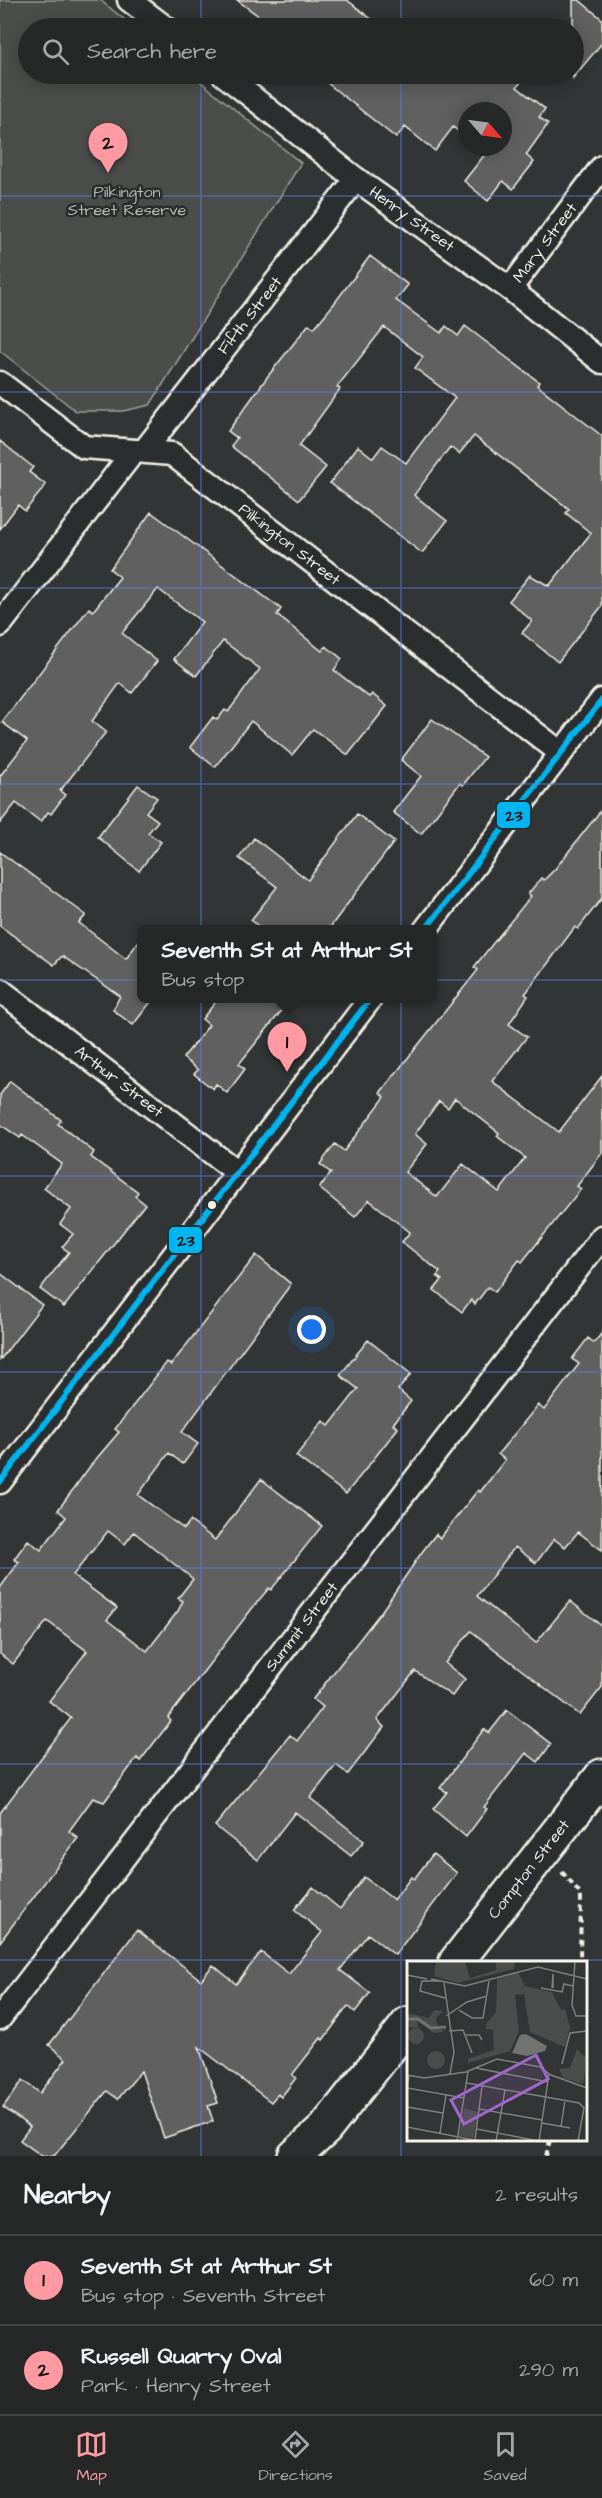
<!DOCTYPE html>
<meta charset="utf-8">
<style>
:root{--surface:#262828;--page:#323434;--text:#f1f3f6;--muted:#a4a6a8;--line:#424445;--accent:#ff9aa2}
body{margin:0;font-family:"Architects Daughter",sans-serif;background:var(--page);color:var(--text)}
.compass{position:absolute;left:458px;top:102px;width:54px;height:54px;border-radius:50%;background:var(--surface);box-shadow:0 3px 15px #0003;rotate:118deg}
.you{position:absolute;left:312px;top:1330px;width:21px;height:21px;margin:-15px;border:4px solid #fff;border-radius:50%;background:#1a73e8;box-shadow:0 0 0 9px #1a73e833}
.badge{display:grid;place-items:center;width:39px;height:39px;border-radius:50%;background:var(--accent);color:#111;font-size:20px;font-weight:700}
.pin{position:absolute;translate:-50% -50px;filter:drop-shadow(0 2px 3px #0008)}
.pin::after{content:'';position:absolute;top:32px;width:21px;height:18px;background:inherit;clip-path:polygon(0 0,100% 0,50% 100%)}
.popup{position:absolute;left:137px;top:925px;width:300px;height:78px;box-sizing:border-box;display:grid;place-content:center;border-radius:9px;background:var(--surface);filter:drop-shadow(0 2px 4px #0005);font-size:20px;white-space:nowrap;color:var(--muted)}
.popup b{font-size:22px;color:var(--text)}
.popup::after{content:'';position:absolute;left:50%;top:100%;margin-left:-12px;border:12px solid transparent;border-top-color:var(--surface)}
.list{margin:0;padding:0;list-style:none}
h2{display:flex;justify-content:space-between;align-items:center;height:78px;margin:0;padding:0 24px;font-size:26px}
h2 small{font-size:20px;font-weight:400;color:var(--muted)}
.list li{display:grid;grid-template-columns:39px 1fr auto;gap:18px;align-items:center;box-sizing:border-box;height:90px;padding:0 24px;border-top:2px solid var(--line)}
.list b{display:block;font-size:22px;white-space:nowrap}
.list p{margin:0;font-size:20px;white-space:nowrap;color:var(--muted)}
.list em{font-size:20px;font-style:normal;color:var(--muted)}
.icon{flex:none;width:33px;height:33px;fill:none;stroke:currentColor;stroke-width:2;stroke-linecap:round;stroke-linejoin:round}
.map{position:relative;flex:none;width:602px;height:2156px;overflow:hidden}
.search{position:absolute;background:var(--surface);box-shadow:0 3px 15px #0003;left:18px;right:18px;top:18px;height:66px;display:flex;align-items:center;gap:15px;box-sizing:border-box;padding:0 21px;border-radius:33px;color:var(--muted);font-size:22px}
.sheet{height:258px;background:var(--surface)}
nav{display:flex;justify-content:space-around;align-items:center;box-sizing:border-box;height:84px;border-top:2px solid var(--line);background:var(--surface);font-size:16px;color:var(--muted)}
nav a{display:grid;justify-items:center;gap:3px}
nav .on{color:var(--accent)}
.map>svg:first-child{display:block}
</style>
<div class="map">
<svg width="602" height="2156" viewBox="0 0 602 2156">
<rect width="100%" height="100%" fill="#323535"/>
<filter id="ink" filterUnits="userSpaceOnUse"><feTurbulence type="fractalNoise" baseFrequency=".0167" numOctaves="2"/><feDisplacementMap in="SourceGraphic" scale="12" xChannelSelector="R" yChannelSelector="G"/><feConvolveMatrix kernelMatrix="1 2 1 2 8 2 1 2 1" color-interpolation-filters="sRGB"/></filter>
<g filter="url(#ink)">
<!-- green -->
<path fill="#4b4d4c" stroke="#a09f9a" stroke-width="1.5" d="M0 0H100L135 28H28V74H191L301 163 150 405 123 411H76L0 351Z"/>
<!-- building -->
<path fill="#5f605f" stroke="#f4f1e8" stroke-width="1.5" fill-rule="evenodd" d="M237 0H347L383 28H258L264 20Z
M573 0H579L602 19V43L573 78Z
M316 74H527L517 87 545 109 539 117 548 124 526 155 534 162 513 189 503 181 488 201 464 181 486 153 478 147H503V111H467V138L453 127 435 151 405 127 396 138Z
M370 256 408 285 396 300 441 333 446 326 458 336 465 326 539 382 537 385 602 436V606L558 662 522 633 532 621 509 601 530 575 549 586 591 533 566 513 569 509 474 436 459 454 450 447 414 495 447 521 422 553 330 483 358 446 373 458 382 446 406 463 455 398 415 368 423 357 384 327 337 387 340 389 299 446 326 467 299 500 231 446 237 438 228 431 268 376 309 324 314 328 333 305Z
M0 441 33 467 29 472 46 485 25 511 18 505 0 529Z
M151 512 281 609 277 615 322 651 326 646 342 659 334 670 369 697 372 694 387 706 348 755 313 729 292 755 251 721 215 767 190 747 213 717 217 720 225 710 228 712 260 669 223 641 196 676 174 659 202 622 158 589 122 633 157 661 132 693 120 683 92 721 106 732 60 791 65 795 51 814 48 812 41 822 16 803 0 823V776L27 741 2 722 89 608 93 611 120 577 110 569Z
M432 719 485 757 463 785 460 783 421 834 393 812 421 776 401 760Z
M138 785 157 798 146 812 158 821 148 833 161 842 139 871 98 837Z
M602 809V898L578 929 575 927 525 994 528 996 509 1024 527 1037 492 1081 559 1132 602 1076V1153L577 1186 581 1189 522 1262 519 1260 495 1292 488 1287 475 1304 471 1300 462 1312 434 1290 442 1280 437 1276 440 1272 402 1242 410 1232 369 1200 355 1217 319 1188 331 1173 320 1164 335 1144 344 1151 385 1097 380 1093 478 970 474 967 531 896 528 894 541 878 544 880 555 869ZM455 1098 499 1133 497 1136 525 1158 499 1192 463 1164 437 1197 405 1172 427 1144 415 1134 439 1101 448 1108Z
M357 814 394 842 328 930H263L251 920 277 887 239 858 254 838 308 880Z
M0 852 86 915 79 923 126 959 141 938V999H153L133 1025 113 1010 120 996 62 956 54 965 0 926Z
M218 999H291L239 1064 245 1069 227 1093 216 1084 213 1089 194 1074 198 1070 183 1058 209 1025 202 1019Z
M10 1081 61 1120 58 1124 94 1152 91 1157 138 1192 135 1196 145 1204 64 1307 40 1289 69 1252 62 1247 73 1234 60 1224 71 1209 44 1188 62 1164 22 1135 20 1138 0 1124V1095Z
M256 1255 291 1284 182 1432 198 1444 183 1464 169 1453 138 1495 184 1529 190 1521 215 1540 261 1479 322 1526 271 1590 269 1588 254 1606 168 1718 171 1721 140 1761 137 1758 104 1802 93 1798 69 1831 78 1838 0 1942V1813L71 1718 49 1701 87 1651 47 1621 13 1664 0 1654V1588L19 1562 14 1559 28 1540 41 1550 66 1517 58 1510 91 1465 119 1432 115 1429 167 1362 171 1365ZM108 1531 125 1544 134 1532 193 1579 178 1598 183 1601 178 1611 147 1651 107 1620 117 1608 73 1575Z
M0 1273 42 1305 0 1360Z
M602 1333V1550L578 1532 565 1547 554 1539 536 1563 515 1547 477 1596 536 1643 570 1601 602 1626V1687L580 1715 471 1631 445 1663 465 1679 452 1696 415 1671 377 1720 384 1727 348 1774 336 1765 310 1798 364 1841 351 1856 295 1812 258 1860 215 1826 290 1735 297 1741 323 1707 313 1699 381 1612 422 1552 436 1534 440 1538 478 1490 480 1492 505 1460 498 1454 538 1405 544 1410 579 1364 572 1359 588 1338 594 1343Z
M368 1340 411 1374 398 1390 411 1401 393 1424 398 1428 346 1494 296 1456 323 1421 329 1426 358 1389 340 1375Z
M507 1710 551 1744 538 1762 526 1753 484 1807 487 1809 466 1837 433 1809 447 1792 440 1788 484 1729 489 1733Z
M433 1854 457 1873 395 1955 368 1934 340 1970 370 1993 355 2012 348 2006 323 2040 321 2038 292 2075 296 2078 281 2097 278 2094 271 2102 199 2047 218 2103 208 2106 213 2121 164 2138 141 2071 118 2099 107 2091 54 2156H42L20 2140 30 2127 3 2107 23 2080 40 2093 66 2059 49 2045 137 1930 201 1980 213 1965 236 1984 261 1952 289 1974 322 1932 294 1910 313 1887 340 1909 364 1877 394 1900 411 1877 414 1879Z"/>
<g fill="none" stroke-linecap="round" stroke-linejoin="round">
<defs>
<g id="street">
<path d="M129 0 166 28"/>
<path id="s1" d="M223 74 356 179 510 289 602 362"/>
<path id="s2" d="M510 289 602 167"/>
<path id="s3" d="M0 383 84 447 172 454 561 753"/>
<path id="s4" d="M144 451 356 179"/>
<path d="M0 625 134 451"/>
<path d="M425 930 602 700"/>
<path id="s5" d="M0 990 237 1172"/>
<path d="M0 1482 371 998"/>
<path id="s6" d="M0 2018 602 1237"/>
</g>
<g id="secondary">
<path id="s7" d="M456 1962 602 1776"/>
<path d="M295 2156 325 2129 408 2024"/>
</g>
</defs>
<!-- street casing -->
<use href="#street" stroke="#f4f1e8" stroke-width="27"/>
<!-- secondary casing -->
<use href="#secondary" stroke="#f4f1e8" stroke-width="38"/>
<!-- path -->
<path stroke="#f4f1e8" stroke-width="4" stroke-dasharray="6 4.5" stroke-linecap="butt" d="M562 1872 581 1895 580 1962
M546 2156 550 2140"/>
<!-- street -->
<use href="#street" stroke="#2a2d2e" stroke-width="22"/>
<!-- secondary -->
<use href="#secondary" stroke="#2a2d2e" stroke-width="33"/>
<defs>
<path id="bus-1" d="M425 930 602 700
M0 1482 371 998"/>
</defs>
<!-- bus-1 casing -->
<use href="#bus-1" stroke="#2a2d2e" stroke-width="10"/>
<!-- bus-1 -->
<use href="#bus-1" stroke="#00b5ef" stroke-width="6"/>
</g>
</g>
<!-- grid -->
<path fill="none" stroke="#5e7fdd" stroke-width="1.5" stroke-opacity="0.55" d="M201 0V28M401 0V28M201 74V2156M401 74V2156M0 196H602M0 392H602M0 588H602M0 784H602M0 980H602M0 1176H602M0 1372H602M0 1568H602M0 1764H602M0 1960H602"/>
<!-- markers -->
<circle fill="#f4f1e8" stroke="#2a2d2e" stroke-width="2" cx="212" cy="1205" r="5"/>
<g text-anchor="middle" dominant-baseline="central" stroke-width="5" stroke-linejoin="round" paint-order="stroke">
<!-- park labels -->
<g font-size="16" fill="#b9b8b1" stroke="#2a2d2e">
<text x="127" y="192">Pilkington<tspan x="127" dy="18">Street Reserve</tspan></text>
</g>
<!-- street labels -->
<g font-size="16" fill="#f4f1e8" stroke="#2a2d2e">
<text stroke="none"><textPath href="#s1" startOffset="238">Henry Street</textPath></text>
<text stroke="none"><textPath href="#s2" startOffset="58">Mary Street</textPath></text>
<text stroke="none"><textPath href="#s4" startOffset="172">Fifth Street</textPath></text>
<text stroke="none"><textPath href="#s3" startOffset="342">Pilkington Street</textPath></text>
<text stroke="none"><textPath href="#s5" startOffset="150">Arthur Street</textPath></text>
<text stroke="none"><textPath href="#s6" startOffset="494">Summit Street</textPath></text>
<text stroke="none"><textPath href="#s7" startOffset="118">Compton Street</textPath></text>
</g>
</g>
<!-- overview -->
<g transform="translate(407 1961)">
<rect width="180" height="180" fill="#323535"/>
<path d="M29 0H58L63 17 89 9V0H108L107 8 51 22 27 15ZM111 11 118 25 145 31 154 49 158 48 163 67 158 86 123 71 117 33 108 34 112 71 103 90 61 102V98L87 89 86 69 79 68V63L89 51 90 18ZM27 49 36 50 29 57 31 68 39 69 35 71 27 72 10 60 12 67 0 66V52L22 57ZM1 75a8 8 0 1 1 16 0a8 8 0 1 1-16 0ZM170 88 180 98 176 123 156 117 152 108 163 107ZM20 99a9 9 0 1 1 18 0a9 9 0 1 1-18 0ZM57 147 71 151 67 177 52 175Z" fill="#4b4d4c"/>
<path d="M119 73 140 85 138 90 120 95 105 92 113 74Z" fill="#727370"/>
<path fill="none" stroke="#727370" stroke-width="3" d="M0 58H11L24 67 39 66"/>
<path fill="none" stroke="#80807d" stroke-width="1.5" d="M168 0 165 44 169 55H180M0 14 20 18M24 18 58 25 131 6 180 18M32 20H15L13 30 38 37M37 22 47 91 43 113M134 27 155 31 157 23 166 25M145 27 146 13V27M52 49 65 57H76L82 20M39 55 60 41 80 35M42 70 56 69 65 92M59 74H72L75 79M155 103 163 72 180 70M69 107 141 121M0 114 17 117 59 111 90 98 133 106 144 114 180 127M2 115 0 127 57 137M60 122 172 142 177 147 171 180M0 146 36 152M72 148 135 159M135 162 163 167M0 166 72 180M154 166 158 139M70 168 131 180M33 172 39 134M68 179 75 125M50 180 61 111M89 180 98 129M132 180 142 113"/>
<path fill="#9f67cb" fill-opacity="0.15" stroke="#9f67cb" stroke-width="3" d="M129 94 141 118 57 163 44 139Z"/>
<rect width="180" height="180" fill="none" stroke="#f4f1e8" stroke-width="3"/>
</g>
<g stroke="#2a2d2e" stroke-width="2">
<rect x="496" y="801" width="35" height="28" rx="6" fill="#00b5ef"/>
<rect x="168" y="1226" width="35" height="28" rx="6" fill="#00b5ef"/>
</g>
<g font-size="16" text-anchor="middle" font-weight="bold" fill="#111">
<text x="514" y="821">23</text>
<text x="186" y="1246">23</text>
</g>
</svg>
<svg class="compass" viewBox="-18 -18 36 36"><path d="M0-13l5 13h-10z" fill="#e53935"/><path d="M0 13l5-13h-10z" fill="#a4a6a8"/></svg>
<div class="you"></div>
<div class="pin badge" style="left:287px;top:1072px">1</div>
<div class="popup"><b>Seventh St at Arthur St</b>Bus stop</div>
<div class="pin badge" style="left:108px;top:173px">2</div>
<div class="search"><svg class="icon" aria-label="search" viewBox="0 0 24 24"><circle cx="10" cy="10" r="6"/><path d="M15 15l6 6"/></svg>Search here</div>
</div>
<section class="sheet">
<h2>Nearby<small>2 results</small></h2>
<ul class="list">
<li><span class="badge">1</span><div><b>Seventh St at Arthur St</b><p>Bus stop · Seventh Street</p></div><em>60 m</em></li>
<li><span class="badge">2</span><div><b>Russell Quarry Oval</b><p>Park · Henry Street</p></div><em>290 m</em></li>
</ul>
</section>
<nav>
<a class="on"><svg class="icon" aria-label="map" viewBox="0 0 24 24"><path d="M3 6l6-2 6 2 6-2v14l-6 2-6-2-6 2zM9 4v14M15 6v14"/></svg>Map</a>
<a><svg class="icon" aria-label="directions" viewBox="0 0 24 24"><path d="M12 3l9 9-9 9-9-9zM9 14v-3h6M13 9l2 2-2 2"/></svg>Directions</a>
<a><svg class="icon" aria-label="saved" viewBox="0 0 24 24"><path d="M7 4h10v16l-5-4-5 4z"/></svg>Saved</a>
</nav>
